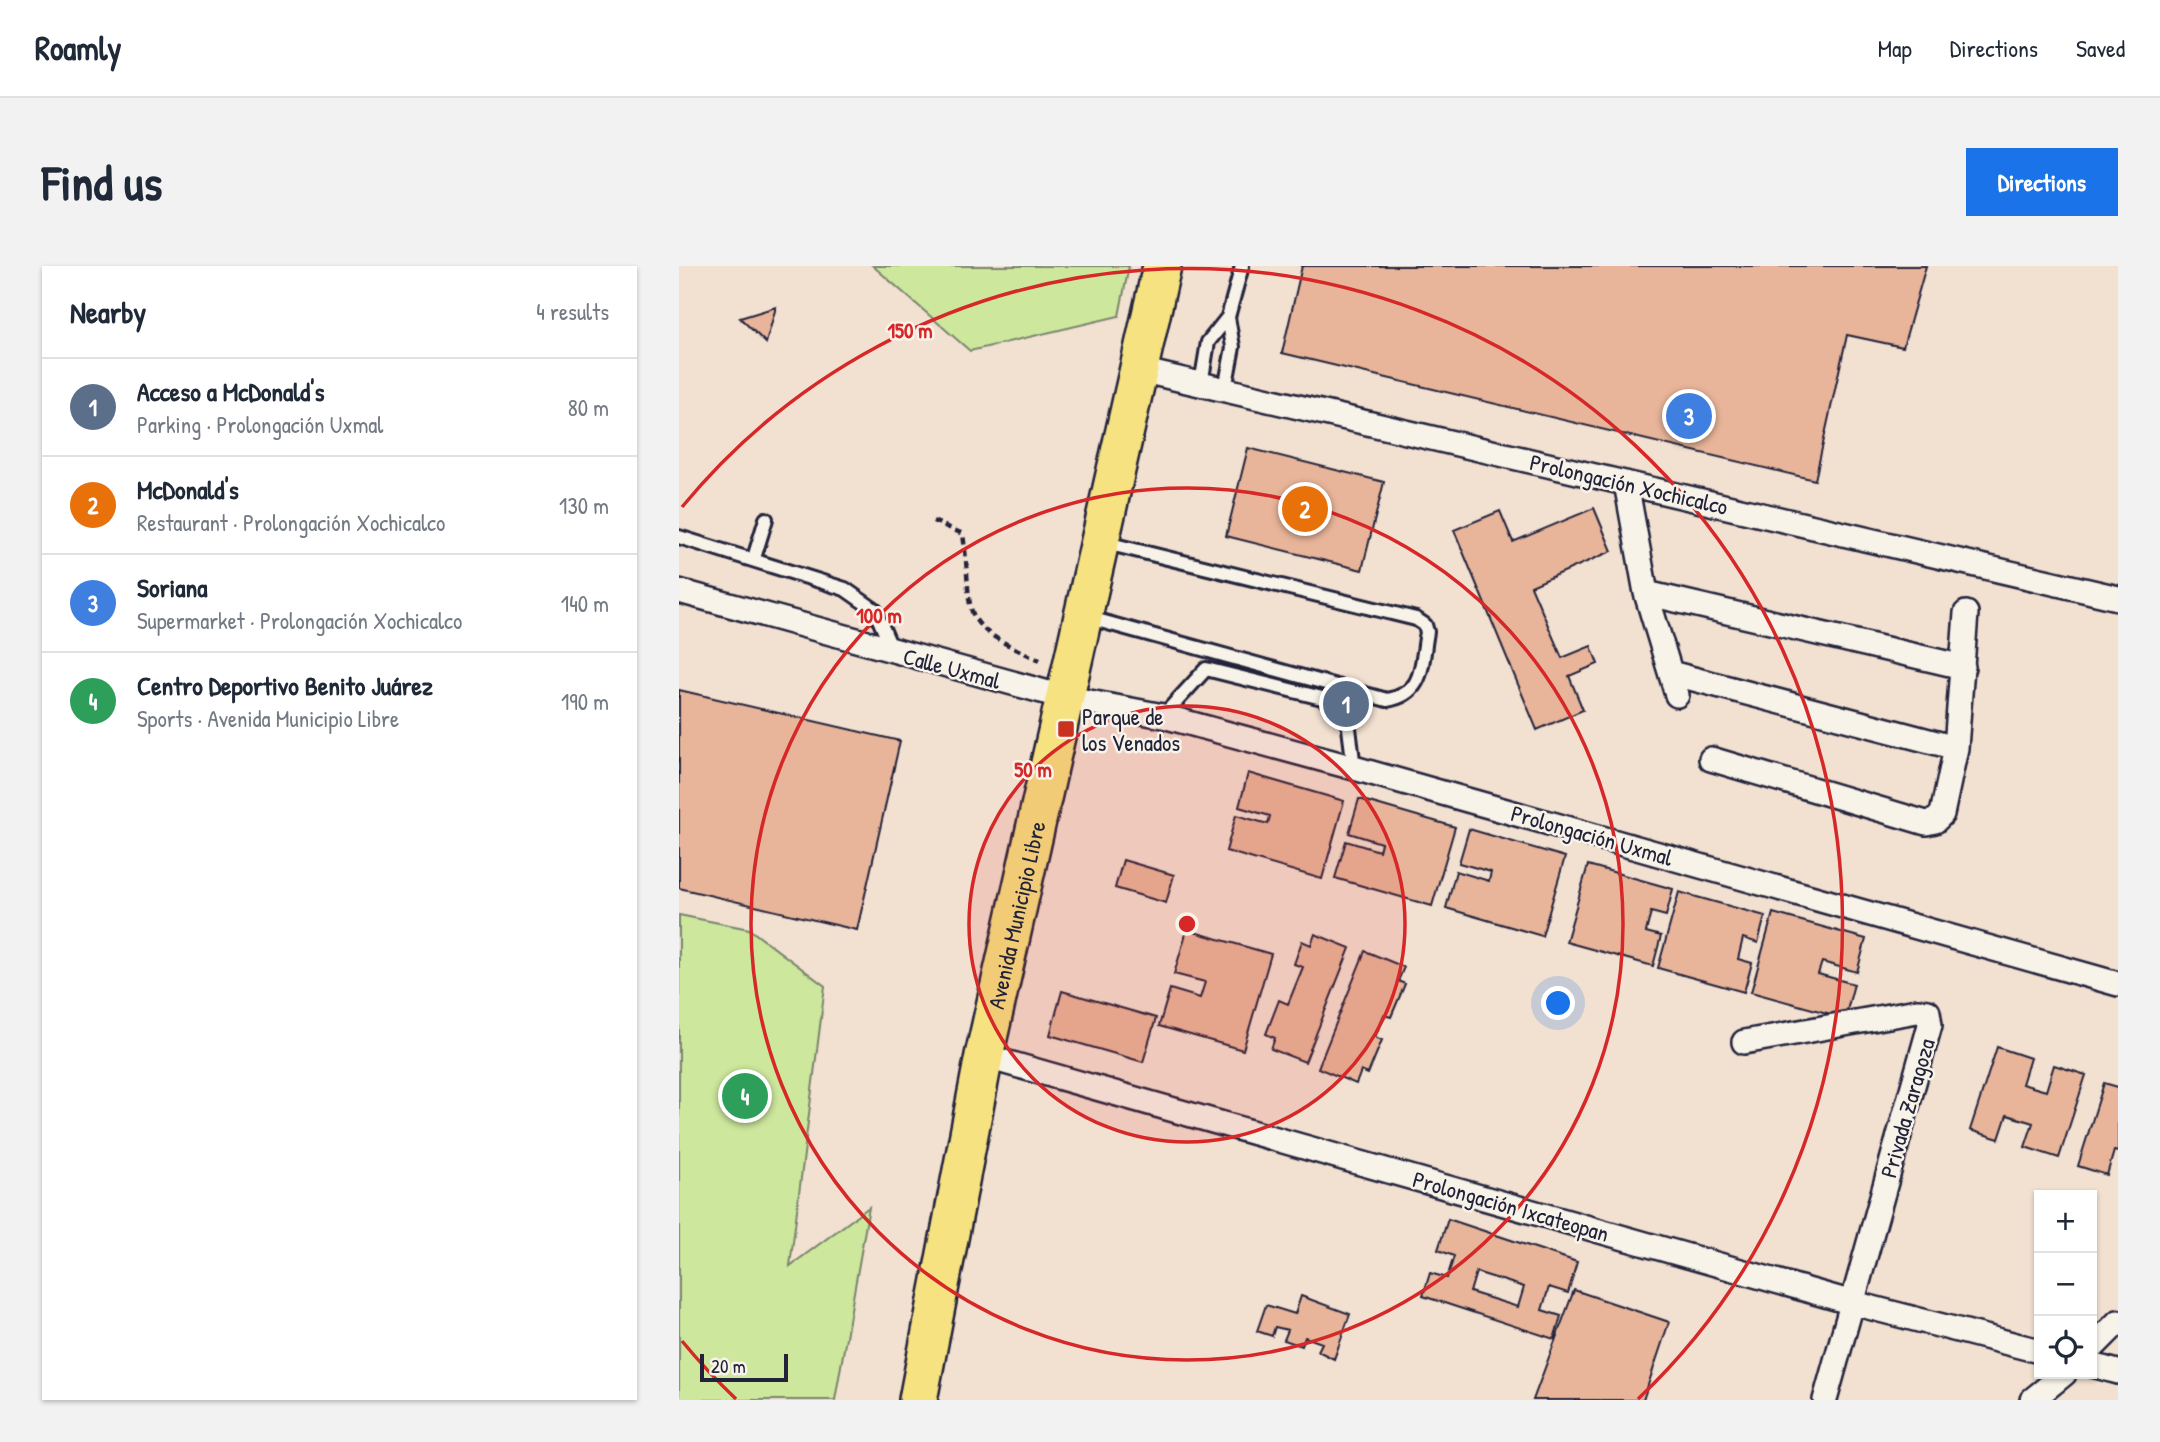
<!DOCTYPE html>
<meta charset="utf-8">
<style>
:root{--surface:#fff;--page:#f2f2f3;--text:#1f2937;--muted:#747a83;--line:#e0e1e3;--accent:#1a73e8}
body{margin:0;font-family:"Patrick Hand",sans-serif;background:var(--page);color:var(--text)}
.controls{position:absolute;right:21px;bottom:21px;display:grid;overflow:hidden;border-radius:0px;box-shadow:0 2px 5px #0004}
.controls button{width:63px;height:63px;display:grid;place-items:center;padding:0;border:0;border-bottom:2px solid var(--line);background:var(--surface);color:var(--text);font:35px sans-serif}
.scale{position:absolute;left:21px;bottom:18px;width:88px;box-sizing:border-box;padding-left:7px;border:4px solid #22223b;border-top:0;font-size:19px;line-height:24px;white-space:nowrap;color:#22223b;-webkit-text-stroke:5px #f7f3e8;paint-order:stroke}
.you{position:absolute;left:880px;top:738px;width:24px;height:24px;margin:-18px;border:5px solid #fff;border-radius:50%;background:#1a73e8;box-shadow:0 0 0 10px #1a73e833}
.badge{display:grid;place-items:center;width:46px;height:46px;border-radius:50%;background:var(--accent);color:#fff;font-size:23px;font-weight:700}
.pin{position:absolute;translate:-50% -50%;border:4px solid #fff;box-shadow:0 2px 7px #0006}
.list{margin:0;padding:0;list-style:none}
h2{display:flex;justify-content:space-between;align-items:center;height:91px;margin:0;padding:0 28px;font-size:30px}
h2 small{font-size:23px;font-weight:400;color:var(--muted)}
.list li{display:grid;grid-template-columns:46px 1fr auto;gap:21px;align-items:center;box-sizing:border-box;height:98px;padding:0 28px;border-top:2px solid var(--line)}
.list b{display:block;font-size:26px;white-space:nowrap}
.list p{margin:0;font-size:23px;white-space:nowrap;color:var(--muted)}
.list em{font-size:23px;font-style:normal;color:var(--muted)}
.icon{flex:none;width:38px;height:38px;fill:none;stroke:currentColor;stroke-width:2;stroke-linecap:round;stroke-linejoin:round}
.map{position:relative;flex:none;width:1439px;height:1134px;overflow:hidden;border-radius:0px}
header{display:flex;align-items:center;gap:42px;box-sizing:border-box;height:98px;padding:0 35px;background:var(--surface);border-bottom:2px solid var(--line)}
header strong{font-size:33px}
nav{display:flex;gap:38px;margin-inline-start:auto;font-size:24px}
.intro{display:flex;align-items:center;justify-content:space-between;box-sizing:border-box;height:168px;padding:0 42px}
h1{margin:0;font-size:49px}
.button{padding:18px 32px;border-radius:0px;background:var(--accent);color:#fff;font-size:24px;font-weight:700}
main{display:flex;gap:42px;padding:0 42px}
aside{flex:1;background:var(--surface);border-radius:0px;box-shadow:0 2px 5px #0004}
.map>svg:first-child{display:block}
</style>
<header>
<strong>Roamly</strong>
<nav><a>Map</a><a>Directions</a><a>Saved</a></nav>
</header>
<div class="intro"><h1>Find us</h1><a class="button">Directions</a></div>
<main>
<aside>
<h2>Nearby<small>4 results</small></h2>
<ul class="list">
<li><span class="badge" style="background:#5c6f8a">1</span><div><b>Acceso a McDonald's</b><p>Parking · Prolongación Uxmal</p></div><em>80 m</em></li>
<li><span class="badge" style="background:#e8710a">2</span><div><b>McDonald's</b><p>Restaurant · Prolongación Xochicalco</p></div><em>130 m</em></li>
<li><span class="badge" style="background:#3f7fe0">3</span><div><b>Soriana</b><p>Supermarket · Prolongación Xochicalco</p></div><em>140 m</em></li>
<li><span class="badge" style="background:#2e9e5b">4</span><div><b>Centro Deportivo Benito Juárez</b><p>Sports · Avenida Municipio Libre</p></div><em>190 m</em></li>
</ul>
</aside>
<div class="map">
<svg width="1439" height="1134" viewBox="0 0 1439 1134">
<rect width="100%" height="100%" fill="#f2e0d1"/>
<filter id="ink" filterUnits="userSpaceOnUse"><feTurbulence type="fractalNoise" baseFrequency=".0143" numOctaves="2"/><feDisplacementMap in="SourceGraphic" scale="14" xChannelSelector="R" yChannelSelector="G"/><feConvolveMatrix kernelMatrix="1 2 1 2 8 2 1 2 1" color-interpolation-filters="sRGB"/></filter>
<g filter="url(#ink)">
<!-- green -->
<path fill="#cde79d" stroke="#78846c" stroke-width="2" d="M194 0H450L440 50 291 85Z
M0 649 70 663 146 720 111 1000 190 941 156 1134H0Z"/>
<!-- building -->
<path fill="#e8b59a" stroke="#22223b" stroke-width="2" fill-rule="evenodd" d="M623 0H1247L1224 81 1168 69 1136 214 603 87Z
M97 41 87 77 61 52Z
M569 182 705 216 683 304 547 270Z
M915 242 933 285 852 320 883 392 912 380 919 398 890 410 904 444 858 464 775 264 821 245 834 276Z
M0 424 221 475 178 664 0 622Z
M569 507 665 535 643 613 547 585 557 549 589 558 591 550 560 541Z
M680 533 776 561 753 640 656 612 667 575 700 585 702 577 670 567Z
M790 563 886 591 863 670 767 642 777 605 810 615 812 606 780 597Z
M444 594 495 609 487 637 436 622Z
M909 599 994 623 987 650 972 646 967 666 982 670 974 700 887 676Z
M1000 626 1086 650 1079 677 1064 672 1059 693 1073 697 1065 726 979 702Z
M1094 647 1187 673 1178 706 1143 696 1139 708 1175 718 1166 752 1072 726Z
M508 664 592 688 564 784 480 760 491 723 521 732 526 716 495 708Z
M636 668 671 682 626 796 592 783 596 772 587 768 600 734 609 738 624 701 615 698 623 675 632 679Z
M686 685 725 701 719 715 726 718 712 751 705 749 696 771 703 774 689 808 682 805 677 818 639 802Z
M383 725 477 752 464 796 371 769Z
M1318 781 1351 792 1343 818 1367 825 1375 799 1407 809 1380 892 1346 881 1354 857 1328 849 1320 873 1291 864Z
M1425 817 1439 821V886L1435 885 1428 909 1399 900Z
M769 953 898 996 889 1027 870 1021 863 1044 882 1050 875 1073 744 1030 751 1007 768 1012 775 990 759 984ZM797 1006 845 1021 839 1041 791 1026Z
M895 1024 990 1056 964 1134H854Z
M622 1030 671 1048 655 1093 639 1085 643 1077 626 1071 623 1080 605 1074 609 1064 596 1061 593 1070 578 1065 587 1039 616 1048Z"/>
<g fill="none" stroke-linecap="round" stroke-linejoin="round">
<defs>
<path id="service" d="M522 118 529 76 549 51 563 0
M546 123 554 81 549 51
M0 271 166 323 196 344 214 386
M75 292 87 253
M407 351 708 434C746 428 742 398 748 366L746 359 737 353 423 276
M484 450 527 403 667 438 675 502"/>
<path id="minor" d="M461 104 1439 332
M947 217 967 327 998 429
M0 325 384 431 484 450 675 502 1439 718
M967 327 1284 401
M992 407 1277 482 1263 548 1256 555 1247 557 1032 493
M1277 482 1287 347
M1065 776 1238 745 1249 746 1251 759 1146 1134
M305 790 1174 1037 1360 1085
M1413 1082 1439 1056
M1413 1099 1439 1106
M1353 1134 1385 1108"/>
<g id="primary">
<path id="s1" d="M239 1134 305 790 483 0"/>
</g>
</defs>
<!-- service casing -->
<use href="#service" stroke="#22223b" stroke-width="18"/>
<!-- minor casing -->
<use href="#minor" stroke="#22223b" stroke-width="28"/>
<!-- primary casing -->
<use href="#primary" stroke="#22223b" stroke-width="42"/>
<!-- path -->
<path stroke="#22223b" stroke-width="4.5" stroke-dasharray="7 5" stroke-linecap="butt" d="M254 255 284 268C296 353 273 355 361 394"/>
<!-- service -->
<use href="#service" stroke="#f7f3e8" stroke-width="12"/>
<!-- minor -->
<use href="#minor" stroke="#f7f3e8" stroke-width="23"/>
<!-- primary -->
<use href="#primary" stroke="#f6e281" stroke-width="37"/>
</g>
</g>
<!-- distance rings -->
<circle cx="508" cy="658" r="218" fill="#d62828" fill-opacity=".12"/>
<g fill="none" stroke="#d62828" stroke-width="3.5">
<circle cx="508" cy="658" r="218"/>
<circle cx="508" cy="658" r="436"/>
<path d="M57 1133A655 655 0 0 1 3 1075M3 241A655 655 0 1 1 959 1133"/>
</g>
<!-- markers -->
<rect fill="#c8321e" stroke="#f7f3e8" stroke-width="2.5" x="378" y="454" width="18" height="18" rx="3.5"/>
<g text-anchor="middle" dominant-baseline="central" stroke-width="5" stroke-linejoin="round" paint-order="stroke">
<!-- street labels -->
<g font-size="23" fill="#22223b" stroke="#f7f3e8">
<text transform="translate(950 218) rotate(13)">Prolongación Xochicalco</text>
<text transform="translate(273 402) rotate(15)">Calle Uxmal</text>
<text transform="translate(913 569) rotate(16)">Prolongación Uxmal</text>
<text stroke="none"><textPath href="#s1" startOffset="495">Avenida Municipio Libre</textPath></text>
<text transform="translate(1228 842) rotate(-74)">Privada Zaragoza</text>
<text transform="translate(832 940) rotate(16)">Prolongación Ixcateopan</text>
</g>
<!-- poi labels -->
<g font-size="23" fill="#22223b" stroke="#f7f3e8" text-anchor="start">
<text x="403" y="450">Parque de<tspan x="403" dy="26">los Venados</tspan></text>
</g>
</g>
<circle cx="508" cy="658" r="10" fill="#d62828" stroke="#f7f3e8" stroke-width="3.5"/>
<g font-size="21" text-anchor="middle" font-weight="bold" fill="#d62828" stroke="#f7f3e8" stroke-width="5" stroke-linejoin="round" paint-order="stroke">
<text x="231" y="72">150 m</text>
<text x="200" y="357">100 m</text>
<text x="354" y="511">50 m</text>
</g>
</svg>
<div class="controls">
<button>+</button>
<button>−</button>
<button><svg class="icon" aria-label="locate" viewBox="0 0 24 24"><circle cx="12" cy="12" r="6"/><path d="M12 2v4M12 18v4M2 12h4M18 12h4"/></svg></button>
</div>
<div class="scale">20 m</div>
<div class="you"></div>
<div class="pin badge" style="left:667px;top:438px;background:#5c6f8a">1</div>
<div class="pin badge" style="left:626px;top:243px;background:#e8710a">2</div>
<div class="pin badge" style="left:1010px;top:150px;background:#3f7fe0">3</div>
<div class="pin badge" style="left:66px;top:830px;background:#2e9e5b">4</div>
</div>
</main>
